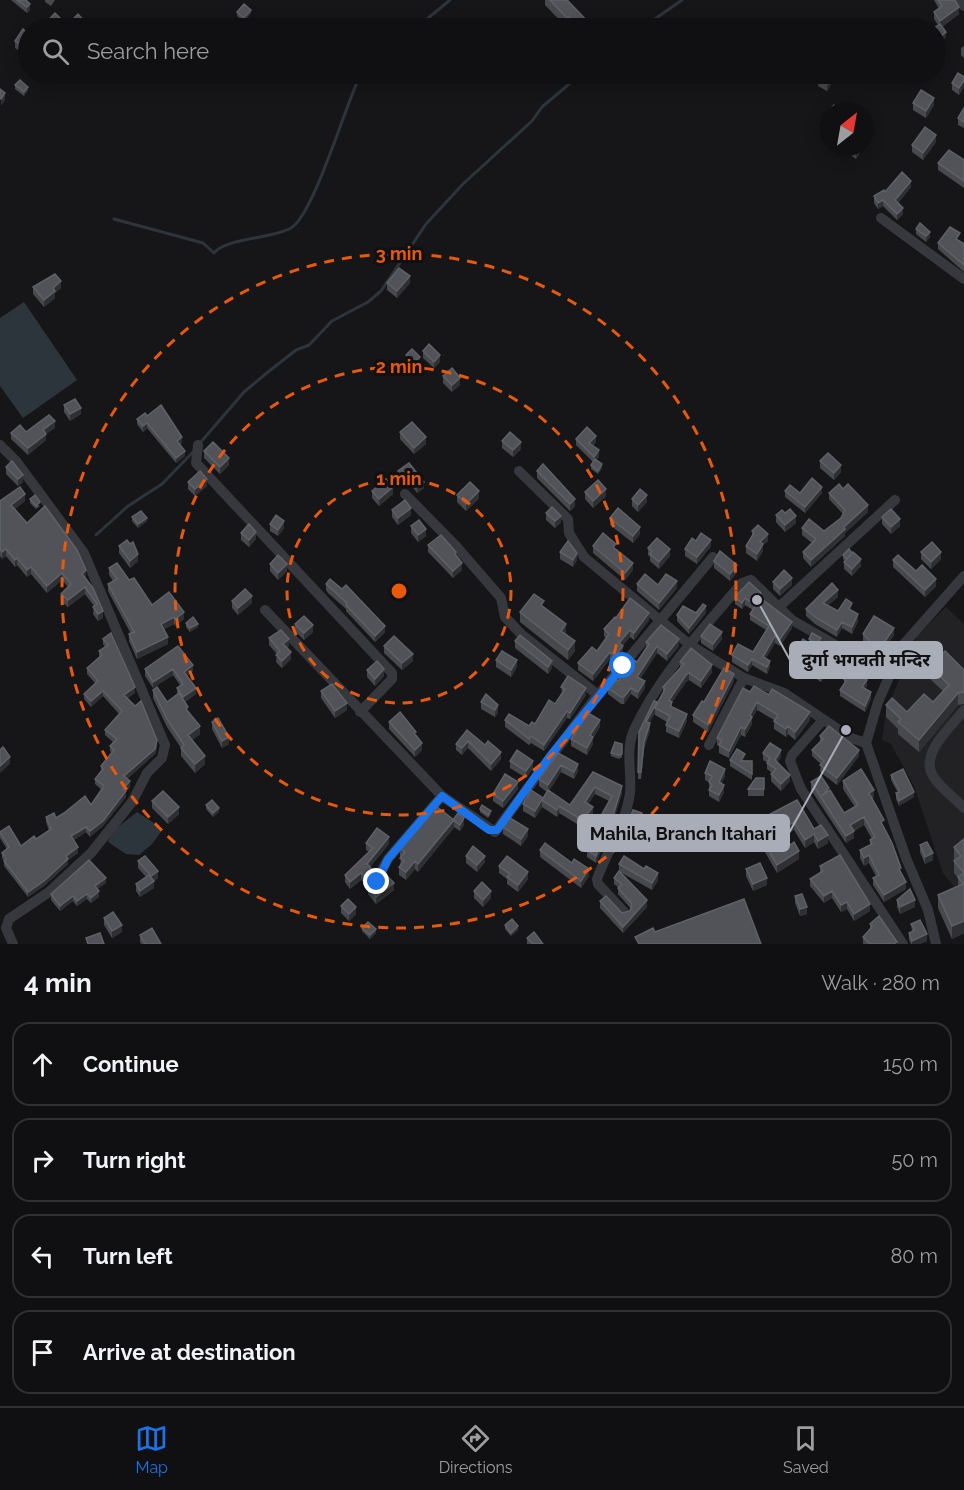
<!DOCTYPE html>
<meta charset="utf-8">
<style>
:root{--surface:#101012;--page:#19191b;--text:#f1f3f6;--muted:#9c9d9f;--line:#303032;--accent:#1a73e8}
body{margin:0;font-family:Raleway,"Noto Sans Devanagari",sans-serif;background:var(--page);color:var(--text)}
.compass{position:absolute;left:820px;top:102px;width:54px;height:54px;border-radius:50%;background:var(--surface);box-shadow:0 3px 15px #0003;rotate:31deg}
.stop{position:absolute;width:18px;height:18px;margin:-14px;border:4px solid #1a73e8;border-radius:50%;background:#fff}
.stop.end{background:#1a73e8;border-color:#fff;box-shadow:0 2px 6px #0008}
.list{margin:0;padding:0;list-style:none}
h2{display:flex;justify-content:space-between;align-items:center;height:78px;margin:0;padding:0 24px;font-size:26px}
h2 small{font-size:20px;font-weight:400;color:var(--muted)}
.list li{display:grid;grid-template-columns:39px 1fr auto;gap:18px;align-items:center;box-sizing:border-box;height:84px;margin:0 12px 12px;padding:0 12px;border:2px solid var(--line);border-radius:18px}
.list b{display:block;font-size:22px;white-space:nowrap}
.list em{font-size:20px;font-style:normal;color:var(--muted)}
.icon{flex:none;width:33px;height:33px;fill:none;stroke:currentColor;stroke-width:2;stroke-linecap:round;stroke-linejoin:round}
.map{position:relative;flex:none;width:964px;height:944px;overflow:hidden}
.search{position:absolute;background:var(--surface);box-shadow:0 3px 15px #0003;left:18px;right:18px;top:18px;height:66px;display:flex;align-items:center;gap:15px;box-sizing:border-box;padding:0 21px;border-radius:33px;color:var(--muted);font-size:22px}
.sheet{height:462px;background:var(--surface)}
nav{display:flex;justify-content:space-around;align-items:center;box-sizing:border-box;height:84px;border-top:2px solid var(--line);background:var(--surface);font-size:16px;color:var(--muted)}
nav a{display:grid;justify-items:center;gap:3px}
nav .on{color:var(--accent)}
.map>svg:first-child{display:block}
</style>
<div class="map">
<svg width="964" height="944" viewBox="0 0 964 944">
<rect width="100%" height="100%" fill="#161618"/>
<!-- built -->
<path fill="#222225" d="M946 607 964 624V899L943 873 914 786 891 744 882 740 886 712 917 636Z"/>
<!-- water -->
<path fill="#2c353c" d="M24 302 77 380 23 418 0 386V318Z
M137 812 163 829 152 844 139 855 126 854 108 842 113 831Z"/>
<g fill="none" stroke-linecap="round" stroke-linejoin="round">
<!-- stream -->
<path stroke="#2c353c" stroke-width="3" d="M416 28 450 0
M642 28 682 0
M114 219 203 243 214 253C226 238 271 239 291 228 314 215 346 102 361 74
M200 443 244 392 268 372 296 350 309 345 332 321 368 302 381 291 426 224 463 184 532 121 542 107 581 74
M96 535 128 506 162 484 194 451"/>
<!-- street -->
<path stroke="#37383d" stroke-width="10" d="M958 0 964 6
M881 218 964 279
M0 445 16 461 84 553 165 745 162 758 147 773 132 802 91 853 49 892 9 919 6 928 13 944
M198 445 196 463 392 673V679L360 712
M519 471 568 519 569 533 584 557 690 645 744 678 784 693 851 738 866 743
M405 494 456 546 501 598 505 617 521 634 598 695
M779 607 895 500
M265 610 442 796 495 832 593 701 713 557
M964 710C952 726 919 754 933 776 940 788 955 798 964 808
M823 720 792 755 790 761 801 789 903 944
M709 745 744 678
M375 883 388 859 442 796
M625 913 598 884 597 879C607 851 626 823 630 793 632 773 625 749 634 730 660 674 703 629 742 583L751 580 792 620 890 676
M936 944 928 910 906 858 866 743 878 702 903 645 964 576"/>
</g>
<!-- wall -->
<path fill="#47494d" d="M11 0H26L30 10 27 13Z
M45 0H55L51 6 45 2Z
M545 0H567L594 28H570L569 27 567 28 545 5Z
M934 0H955L959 14 942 27 946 37 936 46V28L938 25 934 19V12L939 9Z
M237 12 251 13 244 22 237 16Z
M23 29 21 52 15 48V41Z
M964 46V58L961 55V48Z
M559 74H569L564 79Z
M822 74H842L836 80 834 79 827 91 818 86V79Z
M864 74H880L875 80Z
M964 77V86L959 95 952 90V83Z
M15 85 28 90 24 96 15 89Z
M913 103 934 105 926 118 913 110Z
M964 108V128L958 125V118Z
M829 111V125L826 123V116Z
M936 142 923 160 912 152V145Z
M840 147H863V148L856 159Z
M964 160V188L938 170V163Z
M911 187 898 203 903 214 897 220 883 206 878 209 874 203V196L885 192Z
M916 229 930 237 926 242 916 234Z
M960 240 959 241 964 244V272L938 249V243Z
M387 283H410L397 298 387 290Z
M33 287 61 288 55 293V298L44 307 33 294Z
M423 351 440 362 434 368 423 358Z
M406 355 420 364 413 370 406 362Z
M443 376 460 385 452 392 443 383Z
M64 405 81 414 70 421 64 412Z
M147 416 182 443 179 445 185 456 176 463 147 428 143 432 137 424V419Z
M55 428 46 434V440L28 455 11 439V433Z
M400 432 426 444 414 454 400 439Z
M576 439 596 442 593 446 599 457 596 460 602 468 598 474 591 469V465L593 462 576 445Z
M502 441 521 449 513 457 502 448Z
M204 451 229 465 220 474 204 458Z
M820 461 841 472 834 480 820 468Z
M409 463 424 488 417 493 410 483 405 487 398 477V471Z
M6 467 23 482 18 486 6 474Z
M537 471 575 506 570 511 537 478Z
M188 482 207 486 195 496 188 489Z
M372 491 393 494 379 506 372 498Z
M785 491 800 493H822L805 513 785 497Z
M585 492 606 496 593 508 585 499Z
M829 493 868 512 845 533V536L811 567 803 558V552L812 543 802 535V528L824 531 841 518 843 514 829 499Z
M457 495 479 498 466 511 457 502Z
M30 499 40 506 36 509 30 503Z
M632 499 647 502 638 512 632 506Z
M0 501H25L15 509 27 523 86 577 85 578 103 618 98 621 93 614 94 606 85 594 68 607 61 601V594L68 587 62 580 47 593 31 574 27 577 17 565 15 567 6 556 2 559 0 556Z
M392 510 411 515 398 525 392 517Z
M546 513 561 522 555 528 546 520Z
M776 515 796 523 785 532 776 522Z
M132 517 147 521 138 528 132 521Z
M882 517 900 526 891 534 882 524Z
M610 518 640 534 633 543 610 525Z
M270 524 284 528 278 536 270 531Z
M411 526 426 536 418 542 411 533Z
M752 531 768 541 763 545V551L757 561 746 553V546L752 537Z
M241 533 256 539 249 547 241 540Z
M428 545 456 556 462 570 453 578 428 552Z
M119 546 138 561 130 568 119 553Z
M593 546 633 570 625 580 593 553Z
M711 546 697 564 685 556V549Z
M648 548 670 556 659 569 650 561V557L648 555Z
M560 552 577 560 573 567 560 559Z
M921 552 941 559 931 569 921 559Z
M852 553 861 566 852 576 844 569V562L845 561 843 559V555Z
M893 560 916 571 936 586 925 597 893 567Z
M714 561 737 572 730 581 714 568Z
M270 564 287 571 278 580 270 571Z
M109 568 129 580 152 605 184 619 175 626 174 624 164 629 168 644 137 659 129 641V634H131L108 591V584L113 581 109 575Z
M773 582 792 585 780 596 773 589Z
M326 584 385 632 375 642 346 611V609L328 593 326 590Z
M637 584 658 585 677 588 659 610 637 591Z
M735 597 761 599 792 628 780 646 775 643 766 658 770 667 767 674 752 665 748 672 732 662V655L753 652 766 630 750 620V614L753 610 745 605 742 609 735 604Z
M838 597 828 605 838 611 852 610V611L858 621 852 634 842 628 837 637 815 624 806 616V609Z
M232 601 252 603 238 615 232 608Z
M544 607 566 633 575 651 568 660 520 622V612Z
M696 613H706L689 634 677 621V615Z
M616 618 649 620 634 640 630 637 622 646 623 653 615 663 610 659 593 681 578 670V663L597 651 606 638 604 636V629Z
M186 623 198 627 190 632 186 627Z
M295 624 313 632 304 640 295 631Z
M111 633 135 693 127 698 157 746 155 754 127 779 130 787 126 791V797L103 826 90 837 86 832 74 840 78 853 68 860V864L44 886 28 897 4 866V861L2 858V853L7 849 0 838V832L21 846 36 839 49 831 46 822V817L56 818 91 805 102 790 95 784V779L101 772V766L112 753 110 751V746L113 742 105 735V730L119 714 103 696 91 707 84 699V694L95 683 87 674V668L99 657V651L105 647 103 644V639Z
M863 634 894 635 877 660 865 653V646L866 644 863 641Z
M701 636 722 639 713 651 701 643Z
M269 638 289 646 287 648 291 659 282 668 276 662 277 654 269 645Z
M809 639 821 645 817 651 810 647V651L801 664 794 659V652L809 643Z
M515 641 552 668 548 674 515 648Z
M646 642 679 646 667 661 657 653 640 679 645 688 638 699 631 694 624 704H621L608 694V688L618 681 637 662 646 649Z
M178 646 193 671 187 676 196 694 185 702 188 712 200 734 192 740 205 764 195 773 181 756V748L167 727 153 698V690L167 702 177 695V688L180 685 173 675 153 688 145 676V669Z
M384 646 413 661 402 670 384 653Z
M833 646 865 671 862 677 867 686 865 689 871 699 865 712 840 696V690L844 684V680L843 679V672L833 665 821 682 815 678V672Z
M496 660 517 667 511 677 496 667Z
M680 662 712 672 701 688 689 680 686 682 672 702V707L687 721 679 738 666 732V725L667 722 655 715V713L649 723 650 730 644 749 641 779H638L639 732 663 693V687L680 667Z
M930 666 964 670V704L958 705 919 752 898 734V729L886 717V705L907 712 933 702 943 691 930 679Z
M367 670 384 676 375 686 367 677Z
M734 681 708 732 693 722V715L704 702Z
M561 687 586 695 570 719 567 718 544 751 531 743 529 745 505 727V720L529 726 535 724 555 704 562 693Z
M743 688 810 720 795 740 788 734 786 737 774 729V720L757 710 752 718V724L745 737 741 735 729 758 719 753V746L717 745V738Z
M321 691 347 710 335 718 321 698Z
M481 702 498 712 495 717 481 709Z
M212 722 229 744 222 748 212 729Z
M389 722 416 736 422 750 415 757 389 729Z
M600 727 593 738V744L587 755 571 746V739Z
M467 730 501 759 491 771 468 748 462 755 456 750V744Z
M820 736 859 756 837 785 820 772 821 764 812 756V750L820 742Z
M622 744V757L619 759 611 756V753Z
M558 753 578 771 574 779 561 772 549 791 570 805 593 772 622 793 612 826 602 821V814L609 801 595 794 588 804 593 814 582 827 559 813 557 817 542 807 535 818 523 811V804L543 798 547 792 539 786V779Z
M763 753 781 757 777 762 790 781 781 791 771 781V774L772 773 767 769V762L763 760Z
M730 760 752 761V780L730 766Z
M510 761 533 768 526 778 510 768Z
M705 773 725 776 721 784 724 792 719 802 709 796V782L705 780Z
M891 775 914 797 899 806 896 799V793H898L891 780Z
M764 778V796H748V789Z
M843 781 874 797 872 799 901 873 906 889 884 902 873 885V878L876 876 869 863 864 866 860 858V850L870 845V840L872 839 864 825 854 831V838L846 843 811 790V782L829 791 844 813 855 807 843 789Z
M518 789 503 808 493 801V794Z
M797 800 814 829 828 843 818 849 814 842 805 848 794 830 773 842 778 849 799 859 777 873 753 831V823Z
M152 801 179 814 168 824 152 808Z
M206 805 219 812 213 817 206 809Z
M480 809 491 814 488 818 480 812Z
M453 819 464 825 460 831 454 827 418 872 415 869 406 880 399 875V867L400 866 401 857 400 856V848Z
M642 820 638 834 640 841 634 852 621 845V838Z
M503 827 528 836 521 846 503 834Z
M964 839V933L952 939 938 908V895L958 886V878L954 873V847Z
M366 843 389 844 370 867 371 874 369 879 371 882 394 890 376 904 368 894V887L361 880 350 889 345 882V875L369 852 366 850Z
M920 845 933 860 925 864 920 852Z
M602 848 596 863 587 857V850Z
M540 850 572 863 589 876 581 888 540 857Z
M466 856 485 862 477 872 466 863Z
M138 861 158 878 154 881V888L140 897 136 891V884L146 877 138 868Z
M619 864 658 880 652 890 620 872 647 907 623 933 600 908V901L622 913 630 911 631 909 618 894V887L614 884V878L619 871Z
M499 866 528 879 518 892 507 884V879L499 873Z
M820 866 870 911 854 921 847 909 841 912 832 898 824 903 810 886V879L820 873Z
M746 869 767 885 753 891 746 876Z
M106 883 97 889 99 897 91 903 87 899 77 906 73 901 60 911 51 900V894Z
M474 891 491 898 483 907 474 898Z
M795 896 807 914 800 916 795 903Z
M897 900 915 907 900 914 897 907Z
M341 906 356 914 349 921 341 913Z
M104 918 122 932 112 938 104 925Z
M870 924 897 944H863V937L870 930Z
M911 924 927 941 920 944H911L909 940V933L912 931Z
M505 925 518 930 511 936 505 929Z
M362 928 376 933 370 939 362 931Z
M140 935 161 944H141L140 942Z
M527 938 543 944H527Z"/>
<!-- shaded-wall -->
<path fill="#2f3033" d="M30 4V10L27 13V7Z
M959 7V14L940 28V21Z
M251 10V13L244 22V18Z
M569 17V27L567 28V18Z
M86 23V28H80Z
M946 32V37L936 46V40Z
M28 34V41L21 52V45Z
M564 74H569L564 79Z
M833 74H834V79L827 91V84Z
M836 74H842L836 80Z
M875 74H880L875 80Z
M964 80V86L959 95V88Z
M28 87V90L24 96V92Z
M5 93V100L1 106V99Z
M934 98V105L926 118V111Z
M936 135V142L923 160V153Z
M859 147H863V148L856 159V152Z
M911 181V187L895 206V200Z
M883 200V206L878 209V203Z
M903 208V214L897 220V214Z
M930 232V237L926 242V236Z
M410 276V283L397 298V291Z
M61 281V288L55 293V298L44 307V300L53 288Z
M440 355V362L434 368V362Z
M420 357V364L413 370V363Z
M460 378V385L452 392V385Z
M81 408V414L70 421V414Z
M55 421V428L46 434V440L28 455V448L43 430Z
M147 423V428L143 432V426Z
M596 436V442L589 449V443Z
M182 437V443L177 446V441Z
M426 437V444L414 454V448Z
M521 442V449L513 457V450Z
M599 450V457L594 463V457Z
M185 451V456L176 463V458Z
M229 458V465L220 474V467Z
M602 464V468L598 474V471Z
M841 465V472L834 480V473Z
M23 475V482L18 486V479Z
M410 478V483L405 487V481Z
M207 479V486L195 496V489Z
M424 482V488L417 493V487Z
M393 487V494L379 506V499Z
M822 487V493L805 513V507Z
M606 489V496L593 508V501Z
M479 491V498L466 511V504Z
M25 494V501L11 512V505Z
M647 495V502L638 512V505Z
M575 499V506L570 511V504Z
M868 505V512L845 533V536L811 567V560L844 527Z
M411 508V515L398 525V518Z
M561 516V522L555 528V521Z
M796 516V523L785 532V525Z
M147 518V521L138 528V524Z
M900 519V526L891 534V527Z
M284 521V528L278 536V530Z
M640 527V534L633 543V536Z
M426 529V536L418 542V535Z
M256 532V539L249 547V540Z
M768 534V541L763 545V551L757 561V554L760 542Z
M711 540V546L697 564V557Z
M6 549V556L2 559V552Z
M670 549V556L659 569V562Z
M941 552V559L931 569V562Z
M577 553V560L573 567V560Z
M138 554V561L130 568V561Z
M17 558V565L15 567V560Z
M861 559V566L852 576V569Z
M462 563V570L453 578V571Z
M633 563V570L625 580V573Z
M287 564V571L278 580V573Z
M737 565V572L730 581V574Z
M31 567V574L27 577V570Z
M86 570V577L82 581V574Z
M62 573V580L47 593V586Z
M792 578V585L780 596V589Z
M936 579V586L925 597V590Z
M677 581V588L659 610V603Z
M85 587V594L68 607V600Z
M838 590V597L823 610V603Z
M252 596V603L238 615V608Z
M745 598V605L742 609V603Z
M706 606V613L689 634V628Z
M103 611V618L98 621V614Z
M184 612V619L175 626V619Z
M649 613V620L634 640V633Z
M858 614V621L852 634V627Z
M174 617V624L161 631V624Z
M792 622V628L780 646V639Z
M842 622V628L837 637V630Z
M198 624V627L190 632V628Z
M566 624V633L561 641V631Z
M313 625V632L304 640V633Z
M385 626V632L375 642V636Z
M894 628V635L877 660V653Z
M630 630V637L619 650V643Z
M722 632V639L713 651V644Z
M775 636V643L763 663V657Z
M168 637V644L137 659V652Z
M821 638V645L817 651V644Z
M289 639V646L283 651V644Z
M679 639V646L667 661V654Z
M575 641V651L568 660V650Z
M810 644V651L801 664V657Z
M623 646V653L615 663V656Z
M657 646V653L637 684V677Z
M291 652V659L282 668V661Z
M610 652V659L593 681V674Z
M413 654V661L402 670V663Z
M833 658V665L821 682V676Z
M752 659V665L748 672V665Z
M517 660V667L511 677V670Z
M552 661V668L548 674V667Z
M770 661V667L767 674V667Z
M865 664V671L859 682V675Z
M193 665V671L184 678V672Z
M712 665V672L701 688V681Z
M173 669V675L153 688V682Z
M384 669V676L375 686V679Z
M689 673V680L686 682 669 707V700L686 675Z
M734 674V681L708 732V725Z
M867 680V686L862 693V687Z
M645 681V688L638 699V692Z
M135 687V693L124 701V695Z
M196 688V694L183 704V697Z
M586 688V695L570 719V713Z
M631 688V694L624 704V697Z
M103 691V696L91 707V701Z
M871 692V699L865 712V706Z
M958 693V705L919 752V740Z
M657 702 655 708V713L646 729V722Z
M757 702V710L752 718V724L745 737V729L750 715Z
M347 703V710L335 718V711Z
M498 705V712L495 717V710Z
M567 711V718L544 751V745Z
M810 712V720L795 740V732Z
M687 714V721L679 738V731Z
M600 720V727L593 738V744L587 755V748L590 735Z
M650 723V730L644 749 641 779 644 742Z
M200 726V734L188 744V735Z
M788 726V734L786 737V729Z
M741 727V735L729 758V751Z
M229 737V744L222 748V741Z
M157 740V746L155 754 124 782V776Z
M468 741V748L462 755V748Z
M422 743V750L415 757V750Z
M781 750V757L775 766V760Z
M859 750V756L837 785V778Z
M501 752V759L491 771V764Z
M205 756V764L195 773V764Z
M10 757V764L0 773V766Z
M533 761V768L526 778V771Z
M578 764V771L574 779V772Z
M561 765V772L548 792V785Z
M725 769V776L719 789V782Z
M790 775V781L781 791V784Z
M130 781V787L123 794V789Z
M518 782V789L503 808V801Z
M724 785V792L719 802V795Z
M622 786V793L612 826V819Z
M595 787V794L585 809V802Z
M874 790V797L869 801V793Z
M126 791V797L103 826 90 837V831Z
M914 792V797L899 806V801Z
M542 800V807L535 818V811Z
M559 806V813L557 817V810Z
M179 807V814L168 824V817Z
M593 807V814L582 827V820Z
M219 808V812L213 817V813Z
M642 813V820L637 840V833Z
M864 817V825L850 832V825Z
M464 818V825L460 831V825Z
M454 820V828L418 872V864Z
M794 822V830L770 844V835Z
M86 827V832L71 842V836Z
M528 829V836L521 846V839Z
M854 831V838L846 843V836Z
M640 834V841L634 852V845Z
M814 834V842L805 848V840Z
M828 835V843L818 849V841Z
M389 837V844L367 871V864Z
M602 841V848L596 863V856Z
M78 847V853L68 860V864L44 886 28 897V892L66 856Z
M799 851V859L777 873V865Z
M933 853V860L925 864V857Z
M869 855V863L864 866V858Z
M485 856V862L477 872V865Z
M415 861V869L406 880V872Z
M371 868V874L369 881 368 877Z
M589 869V876L581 888V881Z
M158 871V878L151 883V876Z
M528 872V879L518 892V885Z
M361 873V880L350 889V882Z
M658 873V880L652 890V883Z
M106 878V883L95 891V886Z
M767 878V885L753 891V884Z
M154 881V888L140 897V891Z
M906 882V889L884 902V895Z
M394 883V890L376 904V897Z
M99 891V897L91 903V898Z
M491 891V898L483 907V900Z
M832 891V898L824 903V896Z
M87 894V899L77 906V901Z
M73 896V901L60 911V906Z
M647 900V907L623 933V927Z
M915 900V907L900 914V907Z
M847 902V909L841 912V905Z
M870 904V911L854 921V914Z
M356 907V914L349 921V914Z
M807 907V914L800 916V909Z
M964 921V933L952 939V926Z
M122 925V932L112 938V931Z
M518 926V930L511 936V933Z
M376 929V933L370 939V935Z
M927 934V941L920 944H912V941Z"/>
<!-- building -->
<path fill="#525359" stroke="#5f6168" stroke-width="1.5" d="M17 0H26L30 4 27 7Z
M550 0H567L594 28H580L569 17 567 18Z
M938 0H955L959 7 940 21 934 12 942 6Z
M244 4 251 10 244 18 237 12Z
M55 13 67 25 78 14 86 23 80 28H44L42 27Z
M251 21 257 26 254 28H246L245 27Z
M940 24 946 32 936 40V28H934Z
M23 29 28 34 21 45 15 41Z
M958 73 964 77V80L959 88 952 83Z
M822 74H833L827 84 818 79Z
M20 80 28 87 24 92 15 85Z
M0 89 5 93 1 99 0 98Z
M921 90 934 98 926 111 913 103Z
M834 105 842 111H829Z
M964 108V122L958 118Z
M925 127 936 135 923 153 912 145Z
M849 147H859L856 152Z
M949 150 964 160V181L938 163Z
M902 172 911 181 895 200 903 208 897 214 883 200 878 203 874 196 884 190 885 192Z
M920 223 930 232 926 236 916 229Z
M950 227 960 233 956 239 964 244V265L938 243Z
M399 268 410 276 397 291 387 283Z
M55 274 61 281 53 288 55 291 44 300 33 287Z
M429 344 440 355 434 362 423 351Z
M412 349 420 357 413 363 406 355Z
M452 368 460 378 452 385 443 376Z
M75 399 81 408 70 414 64 405Z
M161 405 182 437 177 441 185 451 176 458 147 423 143 426 137 419 145 413 147 416Z
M49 415 55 421 43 430 46 434 28 448 11 433 20 425 26 432Z
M412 422 426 437 414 448 400 432Z
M587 427 596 436 589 443 599 450 594 457 576 439Z
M510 432 521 442 513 450 502 441Z
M213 442 229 458 220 467 204 451Z
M828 453 841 465 834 473 820 461Z
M595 459 602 464 598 471 591 465Z
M12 461 23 475 18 479 6 467Z
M409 463 424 482 417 487 410 478 405 481 398 471Z
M543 464 575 499 570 504 537 471Z
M200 471 207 479 195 489 188 482Z
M812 478 822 487 805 507 785 491 790 485 800 493Z
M386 479 393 487 379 499 372 491Z
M598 480 606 489 593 501 585 492Z
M470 482 479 491 466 504 457 495Z
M839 484 843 489 848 484 868 505 844 527 845 529 811 560 803 552 816 539 802 528 809 519 824 531 841 518 845 510 829 493Z
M20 487 25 494 11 505 27 523 45 506 77 550 86 570 82 574 93 588 103 611 98 614 93 607 97 604 85 587 68 600 61 594 71 584 62 573 47 586 31 567 27 570 17 558 15 560 6 549 2 552 0 549V501Z
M640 489 647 495 638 505 632 499Z
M35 495 40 502 36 506 30 499Z
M405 500 411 508 398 518 392 510Z
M552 507 561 516 555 521 546 513Z
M618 508 640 527 633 536 610 518Z
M790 509 796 516 785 525 776 515 782 510 785 513Z
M891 509 900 519 891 527 882 517Z
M141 511 147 518 138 524 132 517Z
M276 515 284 521 278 530 270 524Z
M419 520 426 529 418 535 411 526Z
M249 524 256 532 249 540 241 533Z
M758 525 768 534 760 542 763 544 757 554 746 546 754 533 752 531Z
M603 533 616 544 613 547 633 563 625 573 593 546Z
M701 533 711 540 697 557 685 549 692 538 696 541Z
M441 535 456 552 455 554 462 563 453 571 428 545Z
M657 538 670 549 659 562 650 554 652 551 648 548Z
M127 540 130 544 133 542 138 554 130 561 119 546Z
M568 541 577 553 573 560 560 552Z
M932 542 941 552 931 562 921 552Z
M849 549 852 553 847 559 843 555Z
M720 551 737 565 730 574 714 561Z
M853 552 861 559 852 569 844 562Z
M278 555 287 564 278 573 270 564Z
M898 555 916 571 922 565 936 579 925 590 893 560Z
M117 563 129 580 134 578 152 605 169 592 184 612 175 619 174 617 161 624 168 637 137 652 129 634 134 632 108 584 117 579 109 568Z
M784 570 792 578 780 589 773 582Z
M645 574 658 585 666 574 677 581 659 603 637 584Z
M330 579 342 589 346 585 385 626 375 636 346 605 347 603 328 586 326 584Z
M749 582 761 593 759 597 792 622 780 639 775 636 763 657 770 661 767 667 752 659 748 665 732 655 738 644 753 652 769 626 750 614 756 605 745 598 742 603 735 597Z
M832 583 838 590 823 603 838 611 846 599 852 603 849 609 858 614 852 627 842 622 837 630 815 617 806 609Z
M245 589 252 596 238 608 232 601Z
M534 594 544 601 541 605 566 624 561 631 575 641 568 650 520 612Z
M630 598 649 613 634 633 630 630 619 643 623 646 615 656 610 652 593 674 578 663 592 647 597 651 609 634 604 629 615 617 616 618Z
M703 604 706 606 689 628 677 615 683 606 696 613Z
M304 616 313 625 304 633 295 624Z
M874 616 894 628 877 653 865 646 869 640 863 634Z
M193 617 198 624 190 628 186 623Z
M710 624 722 632 713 644 701 636Z
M661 625 679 639 667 654 657 646 637 677 645 681 638 692 631 688 624 697H621L608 688 615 679 618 681 632 659 637 662 649 644 646 642Z
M281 630 289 639 283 644 291 652 282 661 276 655 280 651 269 638Z
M111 633 135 687 124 695 135 706 141 701 157 740 155 749 124 776 130 781 123 789 126 791 103 821 90 831 86 827 71 836 78 847 66 856 68 859 44 881 28 892 4 861 6 859 2 853 9 847 0 832 9 826 21 846 34 836 36 839 51 829 46 817 54 813 56 818 64 813 85 796 91 805 104 786 95 779 103 769 101 766 114 750 110 746 117 739 105 730 122 711 103 691 91 701 84 694 98 681 87 668 102 655 99 651 108 645 103 639Z
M812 633 821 638 817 644 809 639Z
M520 635 552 661 548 667 515 641Z
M394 636 413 654 402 663 384 646Z
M803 639 810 644 801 657 794 652Z
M178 646 193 665 184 672 196 688 183 697 177 688 183 684 173 669 153 682 145 669Z
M833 646 865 664 859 675 867 680 862 687 871 692 865 706 840 690 846 681 844 679 847 675 843 673 846 668 833 658 821 676 815 672Z
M691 648 712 665 701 681 689 673 686 675 669 700 672 702 670 706 687 714 679 731 666 725 670 716 655 708 665 689 663 687 684 664 680 662Z
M502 651 517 660 511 670 496 660Z
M945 651 964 670V692L958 693 919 740 898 722 901 719 886 705 892 698 907 712 924 694 933 702 949 685 930 666Z
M377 661 384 669 375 679 367 670Z
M724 668 734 674 708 725 693 715 702 701 704 702Z
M568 676 586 688 570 713 567 711 544 745 531 736 529 739 505 720 509 714 529 726 532 722 535 724 549 700 555 704 565 689 561 687Z
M332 684 347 703 335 711 321 691Z
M754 686 769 695 772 689 810 712 795 732 788 726 786 729 774 721 778 715 757 702 750 715 752 717 745 729 741 727 729 751 719 745 722 740 717 738 743 688 750 692Z
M157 687 167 702 179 693 188 707 186 709 200 726 188 735 205 756 195 764 181 748 184 745 167 719 153 690Z
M486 694 498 705 495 710 481 702Z
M654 701 657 702 646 722 650 723 644 742 641 772H638L639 732Z
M400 712 416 732 414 733 422 743 415 750 389 722Z
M588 713 600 720 590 735 593 737 587 748 571 739Z
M218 718 229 737 222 741 212 722Z
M829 726 859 750 837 778 820 765 824 761 812 750 823 739 820 736Z
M467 730 485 745 488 741 501 752 491 764 468 741 462 748 456 744Z
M615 742 622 744V754L619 755 611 753Z
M770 743 781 750 775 760 790 775 781 784 771 774 776 769 767 763 770 758 763 753Z
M3 747 10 757 0 766V750Z
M737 749 745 754 741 761H752V774L730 760Z
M517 750 533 761 526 771 510 761Z
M558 753 578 764 574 772 561 765 548 785 539 779Z
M710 761 725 769 719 782 724 785 719 795 709 790 712 785 709 782 712 776 705 773Z
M861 769 874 790 869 793 884 820 881 822 892 843 901 868 899 869 906 882 884 895 873 878 879 875 869 855 864 858 860 850 872 844 870 840 875 837 864 817 850 825 854 831 846 836 811 782 821 776 829 788 822 796 830 790 844 813 858 805 843 781Z
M903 769 914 792 899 801 896 793 900 792 891 775Z
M593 772 622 786 612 819 602 814 612 796 595 787 585 802 593 807 582 820 559 806 557 810 542 800 548 790 570 805Z
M505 774 518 782 503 801 493 794Z
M756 778H764V789H748Z
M531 790 543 798 535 811 523 804Z
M163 791 179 807 168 817 152 801Z
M212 800 219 808 213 813 206 805Z
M797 800 814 829 821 825 828 835 818 841 814 834 805 840 794 822 770 835 778 849 788 842 790 845 794 842 799 851 777 865 753 823Z
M482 805 491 811 488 815 480 809Z
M436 806 454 820 418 864 415 861 406 872 399 867 404 861 400 858 405 852 400 848Z
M633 810 642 813 637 833 640 834 634 845 621 838Z
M458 813 464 818 460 825 453 820Z
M510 818 528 829 521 839 503 827Z
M377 828 389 837 367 864 371 868 368 877 371 882 376 883 387 876 394 883 376 897 368 887 371 884 361 873 350 882 345 875 373 848 366 843Z
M595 837 602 841 596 856 587 850Z
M964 839V921L952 926 938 895 963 884 958 877 964 873 954 861 961 856 954 847Z
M927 842 933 853 925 857 920 845Z
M545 843 572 863 574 859 589 869 581 881 540 850Z
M473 846 485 856 477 865 466 856Z
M840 855 870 904 854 914 847 902 841 905 832 891 824 896 810 879 823 871 820 866Z
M145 856 158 871 151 876 138 861Z
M507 856 528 872 518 885 507 877 510 874 499 866Z
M624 856 644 869 646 866 658 873 652 883 619 864Z
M89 860 106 878 95 886 99 891 91 898 87 894 77 901 73 896 60 906 51 894Z
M760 863 767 878 753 884 746 869Z
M619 871 647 900 623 927 600 901 606 896 622 913 630 911 632 904 618 888 622 884 614 878Z
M149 875 154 881 140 891 136 884Z
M482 882 491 891 483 900 474 891Z
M910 889 915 900 900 907 897 900Z
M802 894 807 907 800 909 795 896Z
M348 899 356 907 349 914 341 906Z
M744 899 761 944H639L635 937 653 928 655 932Z
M113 912 122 925 112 931 104 918Z
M879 916 897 942 893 944H870L863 937 872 927 870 924Z
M512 919 518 926 511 933 505 925Z
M920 920 927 934 912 941 909 933 915 930 911 924Z
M368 922 376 929 370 935 362 928Z
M152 928 161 944H145L140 935Z
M534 932 543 944H533L527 938Z
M100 933 104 944H88L86 938Z"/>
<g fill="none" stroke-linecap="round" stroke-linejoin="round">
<!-- route -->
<path stroke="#1a73e8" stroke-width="8" d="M377 882 388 859 442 796 489 830H497L550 756 623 666"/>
</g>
<!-- distance rings -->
<g fill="none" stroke="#e8590c" stroke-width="3" stroke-dasharray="10 8">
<circle cx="399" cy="591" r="112"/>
<circle cx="399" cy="591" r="224"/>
<circle cx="399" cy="591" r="337"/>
</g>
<circle cx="399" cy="591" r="9" fill="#e8590c" stroke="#111113" stroke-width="3"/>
<g font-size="18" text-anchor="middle" font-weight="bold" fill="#e8590c" stroke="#111113" stroke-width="6" stroke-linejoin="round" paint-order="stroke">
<text x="399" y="260">3 min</text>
<text x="399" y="373">2 min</text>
<text x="399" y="485">1 min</text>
</g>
<!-- callouts -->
<path fill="none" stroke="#a8adb8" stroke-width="2" d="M757 600L790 660M846 730L789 833"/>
<g fill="#a8adb8" stroke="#111113" stroke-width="2">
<circle cx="757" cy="600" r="6"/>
<circle cx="846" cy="730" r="6"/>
</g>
<g fill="#a8adb8" stroke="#a8adb8" stroke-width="2">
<rect x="790" y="642" width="152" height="36" rx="6"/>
<rect x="578" y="815" width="211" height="36" rx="6"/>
</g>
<g font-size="18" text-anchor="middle" font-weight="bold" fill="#111">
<text x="866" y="666">दुर्गा भगवती मन्दिर</text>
<text x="683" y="840">Mahila, Branch Itahari</text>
</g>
</svg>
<svg class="compass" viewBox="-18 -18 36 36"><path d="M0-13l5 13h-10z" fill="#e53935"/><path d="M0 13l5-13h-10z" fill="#9c9d9f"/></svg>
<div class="stop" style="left:623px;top:666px"></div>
<div class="stop end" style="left:377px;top:882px"></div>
<div class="search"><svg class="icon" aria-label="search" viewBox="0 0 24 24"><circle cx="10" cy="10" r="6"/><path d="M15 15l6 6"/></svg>Search here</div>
</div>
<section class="sheet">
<h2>4 min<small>Walk · 280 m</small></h2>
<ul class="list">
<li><svg class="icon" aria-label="ahead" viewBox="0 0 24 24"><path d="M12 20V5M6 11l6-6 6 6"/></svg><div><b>Continue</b></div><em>150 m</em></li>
<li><svg class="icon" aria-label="right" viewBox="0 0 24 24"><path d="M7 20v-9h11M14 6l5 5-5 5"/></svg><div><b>Turn right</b></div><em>50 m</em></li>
<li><svg class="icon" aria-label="left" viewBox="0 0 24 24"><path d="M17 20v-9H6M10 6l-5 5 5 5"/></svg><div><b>Turn left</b></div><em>80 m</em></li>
<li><svg class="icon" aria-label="arrive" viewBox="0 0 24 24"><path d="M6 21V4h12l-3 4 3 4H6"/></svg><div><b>Arrive at destination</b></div></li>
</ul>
</section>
<nav>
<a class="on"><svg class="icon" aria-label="map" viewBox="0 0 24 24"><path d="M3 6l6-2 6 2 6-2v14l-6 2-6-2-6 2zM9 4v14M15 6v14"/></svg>Map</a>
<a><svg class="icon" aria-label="directions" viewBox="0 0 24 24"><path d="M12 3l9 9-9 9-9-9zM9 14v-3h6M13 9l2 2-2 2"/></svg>Directions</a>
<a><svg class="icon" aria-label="saved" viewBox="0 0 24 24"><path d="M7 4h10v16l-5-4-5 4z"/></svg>Saved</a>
</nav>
